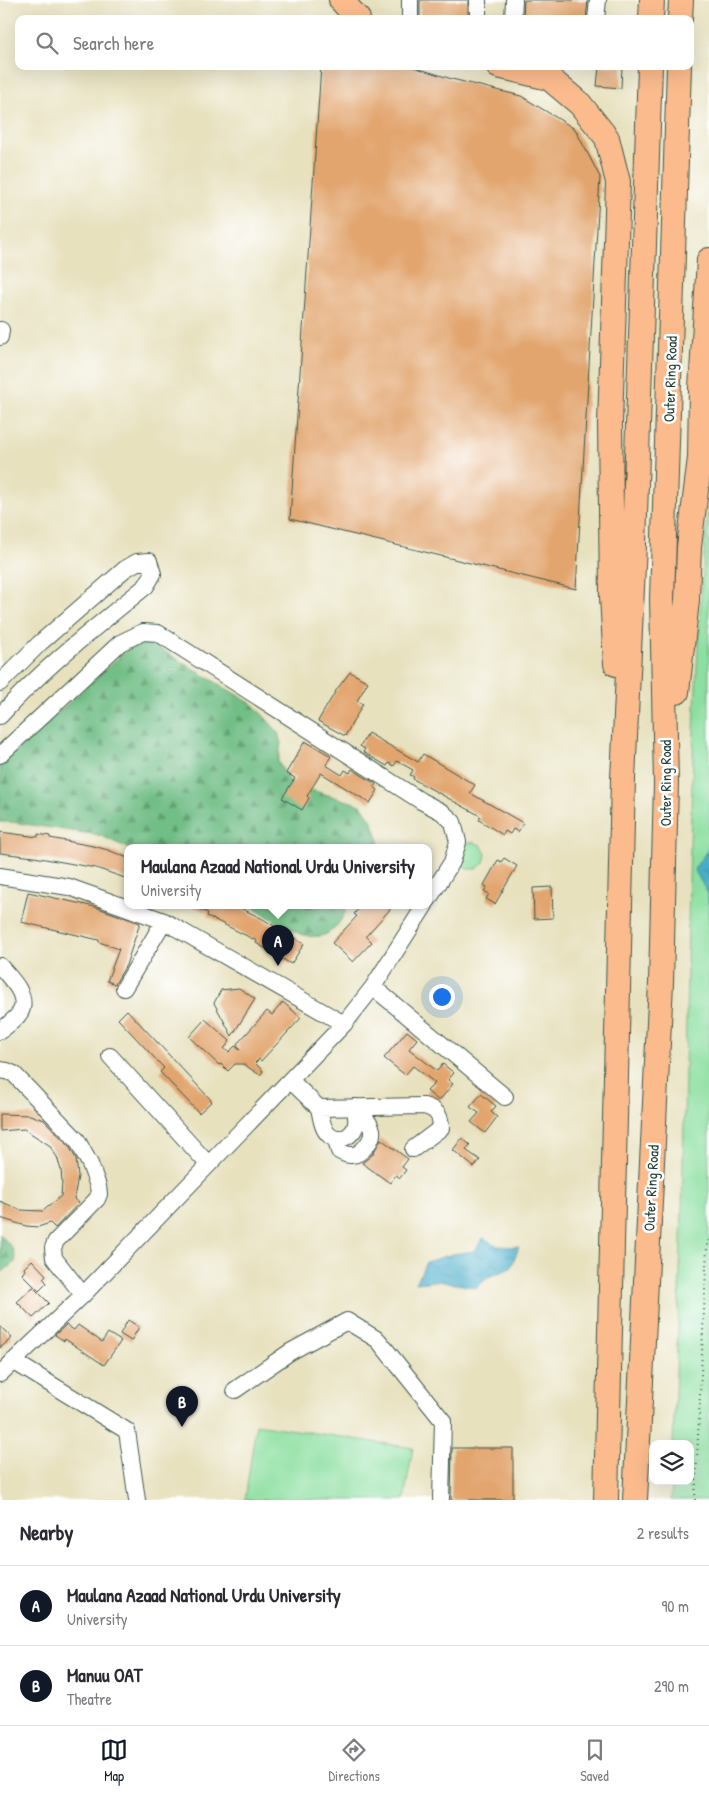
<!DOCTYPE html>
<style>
:root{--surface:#fff;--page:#f7f7f7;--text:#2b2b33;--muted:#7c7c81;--line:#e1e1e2;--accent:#111827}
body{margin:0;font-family:"Patrick Hand",sans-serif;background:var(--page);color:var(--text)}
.controls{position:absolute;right:15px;bottom:15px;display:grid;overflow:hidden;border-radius:10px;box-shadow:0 5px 20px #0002}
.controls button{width:45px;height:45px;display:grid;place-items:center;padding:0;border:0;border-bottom:1px solid var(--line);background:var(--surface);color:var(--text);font:25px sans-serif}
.you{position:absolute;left:441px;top:996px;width:18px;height:18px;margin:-12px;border:4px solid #fff;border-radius:50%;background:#1a73e8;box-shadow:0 0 0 8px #1a73e833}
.badge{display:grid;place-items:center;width:32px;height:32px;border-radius:50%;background:var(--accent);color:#fff;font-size:16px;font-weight:700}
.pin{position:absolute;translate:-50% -41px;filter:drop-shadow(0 1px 2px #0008)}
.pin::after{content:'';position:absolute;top:26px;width:18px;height:15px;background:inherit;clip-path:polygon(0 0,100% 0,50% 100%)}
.popup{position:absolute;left:124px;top:844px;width:308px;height:65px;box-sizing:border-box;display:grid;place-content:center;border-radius:10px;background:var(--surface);filter:drop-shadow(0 1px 4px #0005);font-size:16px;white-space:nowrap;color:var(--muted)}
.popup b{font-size:19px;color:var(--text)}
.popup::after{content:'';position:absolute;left:50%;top:100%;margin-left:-10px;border:10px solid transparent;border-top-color:var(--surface)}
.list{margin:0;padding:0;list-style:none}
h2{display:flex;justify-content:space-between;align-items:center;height:65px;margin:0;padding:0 20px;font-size:21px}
h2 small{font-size:16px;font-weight:400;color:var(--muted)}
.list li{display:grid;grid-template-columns:32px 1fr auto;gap:15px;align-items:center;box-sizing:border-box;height:80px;padding:0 20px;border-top:1px solid var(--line)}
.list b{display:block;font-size:19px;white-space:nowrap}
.list p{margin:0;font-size:16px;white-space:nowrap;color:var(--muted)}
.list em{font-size:16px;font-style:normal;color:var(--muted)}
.icon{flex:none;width:28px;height:28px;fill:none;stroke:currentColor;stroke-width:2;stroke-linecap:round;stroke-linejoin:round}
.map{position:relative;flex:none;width:709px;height:1500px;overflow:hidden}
.search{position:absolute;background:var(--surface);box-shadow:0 5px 20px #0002;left:15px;right:15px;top:15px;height:55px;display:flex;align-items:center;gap:12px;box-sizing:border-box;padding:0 18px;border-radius:10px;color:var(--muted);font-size:19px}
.sheet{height:225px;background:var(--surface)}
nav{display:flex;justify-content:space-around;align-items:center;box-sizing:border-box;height:70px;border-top:1px solid var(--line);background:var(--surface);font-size:14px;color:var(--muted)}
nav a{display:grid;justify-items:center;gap:2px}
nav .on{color:var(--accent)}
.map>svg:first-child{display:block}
</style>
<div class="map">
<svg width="709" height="1500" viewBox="0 0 709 1500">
<defs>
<pattern id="forest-firs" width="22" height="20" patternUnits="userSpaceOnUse" patternTransform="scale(1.25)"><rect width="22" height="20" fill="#71be86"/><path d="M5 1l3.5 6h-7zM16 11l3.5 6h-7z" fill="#5c9c6e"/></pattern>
<pattern id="water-ripples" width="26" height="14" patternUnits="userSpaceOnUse" patternTransform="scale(1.25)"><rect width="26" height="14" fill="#49adc9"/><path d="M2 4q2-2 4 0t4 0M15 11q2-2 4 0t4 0" fill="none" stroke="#3c8ea4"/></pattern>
</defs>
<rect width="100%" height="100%" fill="#fff"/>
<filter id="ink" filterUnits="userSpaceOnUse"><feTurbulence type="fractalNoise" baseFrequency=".02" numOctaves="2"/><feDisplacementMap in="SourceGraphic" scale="10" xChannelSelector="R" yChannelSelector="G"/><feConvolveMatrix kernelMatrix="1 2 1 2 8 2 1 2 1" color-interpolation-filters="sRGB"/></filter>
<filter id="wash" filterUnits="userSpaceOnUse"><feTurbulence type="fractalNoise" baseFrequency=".0096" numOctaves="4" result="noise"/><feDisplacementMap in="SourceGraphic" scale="20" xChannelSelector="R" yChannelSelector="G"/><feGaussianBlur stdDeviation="1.12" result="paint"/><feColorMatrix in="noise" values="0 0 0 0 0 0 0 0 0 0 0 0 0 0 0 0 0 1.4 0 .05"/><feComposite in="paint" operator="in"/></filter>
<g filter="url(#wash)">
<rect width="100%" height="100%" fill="#e7e1be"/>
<!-- green -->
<path fill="#8cdfa0" stroke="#568e6a" d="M709 492V1500H671L672 1481H690V1444H673C676 1366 680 1288 682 1209 688 970 688 731 709 492Z
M472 842 481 845 486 854 484 863 476 869H467L460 863 463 845Z
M256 1424 413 1448 404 1500H245Z"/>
<!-- forest -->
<path fill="url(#forest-firs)" stroke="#487e5d" d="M139 639 147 641 252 704 261 713 278 732 281 744 278 762 291 784 361 805 372 821 381 847 128 848 99 835 11 822H0V765Z
M250 905H348C326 964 286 926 250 905Z
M0 1234 13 1249 16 1261 0 1274Z"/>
<!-- water -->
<path fill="url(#water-ripples)" stroke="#34757e" d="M709 848V917L708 894 694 869Z
M483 1238 498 1246 519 1247 511 1268 486 1278 477 1288 438 1281 416 1283 426 1262 452 1254 474 1251Z"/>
<g id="blocks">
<!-- building -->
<path fill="#e2a56e" d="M420 0H468V19H420Z
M524 0H588L586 19H523Z
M321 66H410L452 79 521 96 575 129 600 177 576 589 290 519Z
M599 66H622L621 88 597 86Z
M350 672 368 682 357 701 363 704 345 736 318 721 337 689Z
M368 733 418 762 423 754 475 785 470 793 523 823 518 832 513 829 510 834 505 831 503 835 479 820 481 817 477 814 413 779 414 777 410 775 413 770 397 761 394 766 389 763 387 766 363 752 365 749 360 746Z
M305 741 331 756 326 765 342 775 345 770 350 773 352 769 376 784 374 787 378 790 370 803 321 773 307 796 309 798 302 810 282 798 295 778 286 773Z
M0 832 38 837V834L50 836V838L93 846 108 850 128 858V879L96 868 34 857 0 853Z
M504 858 517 866 495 904 486 899 489 894 484 891 487 887 484 885 498 860 501 862Z
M552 887 553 918 534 919 533 888Z
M28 892 95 907 140 923 126 965 115 984 107 981 119 949 99 942V940L21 922Z
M190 905H234L261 918 304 944 291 964 256 943 257 941 207 916 208 913Z
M362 905H394L366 936 372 942 353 962 332 943 357 916 354 914Z
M239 988 255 999 232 1036 214 1003 221 990Z
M283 1002 301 1018 261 1061 259 1059 255 1063 263 1071 260 1075 243 1064H235L228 1071 221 1064 219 1065 189 1037 205 1019 230 1041 224 1049 229 1052 235 1046 240 1050 237 1044 267 1011 272 1015Z
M127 1010 212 1101 199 1113 160 1072 164 1068 118 1019Z
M407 1031 417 1039 409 1049 437 1071 443 1064 454 1073 448 1080 453 1084 439 1101 427 1091 435 1083 413 1066 405 1075 384 1058Z
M481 1094 496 1106 491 1112 497 1117 485 1133 471 1122 479 1113 470 1107Z
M0 1114 30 1115 44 1120 69 1146 76 1159 78 1176 74 1199 79 1203 55 1228 50 1223 38 1227 26 1226 0 1218V1201L20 1210 43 1211 61 1196 62 1182 61 1170 57 1157 49 1145 24 1129 0 1131Z
M462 1138 470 1145 466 1150 480 1160 474 1167 453 1150Z
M381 1139 408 1159 402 1167 406 1170 400 1178 396 1175 390 1183 362 1163 372 1155Z
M32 1260 46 1275 43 1278 47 1283 39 1291 22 1274 25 1270 24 1268Z
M33 1287 49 1303 33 1318 17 1302Z
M128 1320 139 1327 131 1341 120 1334Z
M66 1325 74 1330 78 1325 102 1342 108 1333 121 1341 104 1365 65 1339 64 1341 55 1335Z
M0 1326 12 1338 0 1348Z
M452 1448H513V1500H451Z"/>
</g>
</g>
<g filter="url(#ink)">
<use href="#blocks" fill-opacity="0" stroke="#3d5649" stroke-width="1"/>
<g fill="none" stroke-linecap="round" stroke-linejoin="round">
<defs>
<path id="minor" d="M410 19V0
M478 19V0
M513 19 514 0
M596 19 598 0
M0 330H1L0 337
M0 683 40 643 125 569 137 562 149 561 153 574 146 586C96 627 44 667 0 716
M0 755 120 643 143 632 158 633 421 801 442 812 453 822 458 842 452 862 428 900
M0 876 69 887 164 921 344 1024
M0 966C9 977 26 992 22 1008 20 1017 7 1025 0 1031
M373 987 505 1097
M124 988 164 921
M110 1056 208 1164
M0 1070 7 1071 14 1074 77 1140 90 1164 98 1186 99 1194 97 1199 56 1241 53 1248 54 1258 83 1295
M290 1080 319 1108 424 1106C436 1109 441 1115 441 1128L413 1149
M319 1108C321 1117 322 1129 329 1135 339 1145 355 1135 356 1123 357 1118 355 1112 355 1107
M336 1139 339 1151C351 1158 359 1156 367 1145 371 1140 373 1136 372 1130 369 1120 362 1114 355 1107
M13 1361 127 1431 137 1500
M0 1374 83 1295 344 1024 373 987 425 905
M235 1390 290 1352 347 1321 378 1340 443 1421 441 1500"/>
<path id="highway" d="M341 0 358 19
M651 19 652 0
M680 19 681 0
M498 66 549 78 580 104 607 138 618 182 610 424 612 597 616 664
M677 692 687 600 689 547 700 458 701 388 709 260
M606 1500 623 779 634 545 650 66
M635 1500 661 983 666 783 662 599 679 66"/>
</defs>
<!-- minor casing -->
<use href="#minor" stroke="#3d5649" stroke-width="18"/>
<!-- highway casing -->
<use href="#highway" stroke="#3d5649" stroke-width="26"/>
<!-- path -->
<path stroke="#3d5649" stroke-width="2" stroke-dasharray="1 4" stroke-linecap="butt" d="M695 1500 707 1247 709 1240"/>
<!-- minor -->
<use href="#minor" stroke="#fff" stroke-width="16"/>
<!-- highway -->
<use href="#highway" stroke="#fbbb8d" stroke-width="24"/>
</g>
</g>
<g text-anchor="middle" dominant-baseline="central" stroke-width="5" stroke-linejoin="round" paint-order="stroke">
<!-- street labels -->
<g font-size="15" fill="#1f3d34" stroke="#fff">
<text transform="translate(670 379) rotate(-88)">Outer Ring Road</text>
<text transform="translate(665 783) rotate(-90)">Outer Ring Road</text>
<text transform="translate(651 1188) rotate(-87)">Outer Ring Road</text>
</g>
</g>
</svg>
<div class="controls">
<button><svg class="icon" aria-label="layers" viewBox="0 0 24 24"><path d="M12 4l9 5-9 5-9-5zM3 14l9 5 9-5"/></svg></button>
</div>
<div class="you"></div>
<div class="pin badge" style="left:278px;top:966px">A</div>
<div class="popup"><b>Maulana Azaad National Urdu University</b>University</div>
<div class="pin badge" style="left:182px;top:1427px">B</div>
<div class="search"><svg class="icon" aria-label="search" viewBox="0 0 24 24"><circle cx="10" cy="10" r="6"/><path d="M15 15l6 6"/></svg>Search here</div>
</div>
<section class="sheet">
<h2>Nearby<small>2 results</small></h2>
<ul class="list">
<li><span class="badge">A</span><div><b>Maulana Azaad National Urdu University</b><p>University</p></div><em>90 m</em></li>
<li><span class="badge">B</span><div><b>Manuu OAT</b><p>Theatre</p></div><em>290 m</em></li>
</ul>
</section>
<nav>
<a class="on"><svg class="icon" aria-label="map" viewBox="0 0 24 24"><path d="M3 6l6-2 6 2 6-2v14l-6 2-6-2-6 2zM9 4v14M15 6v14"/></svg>Map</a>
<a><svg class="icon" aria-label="directions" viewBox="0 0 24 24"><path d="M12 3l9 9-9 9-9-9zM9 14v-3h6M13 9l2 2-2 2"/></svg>Directions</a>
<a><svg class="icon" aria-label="saved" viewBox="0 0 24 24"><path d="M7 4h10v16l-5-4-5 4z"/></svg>Saved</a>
</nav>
